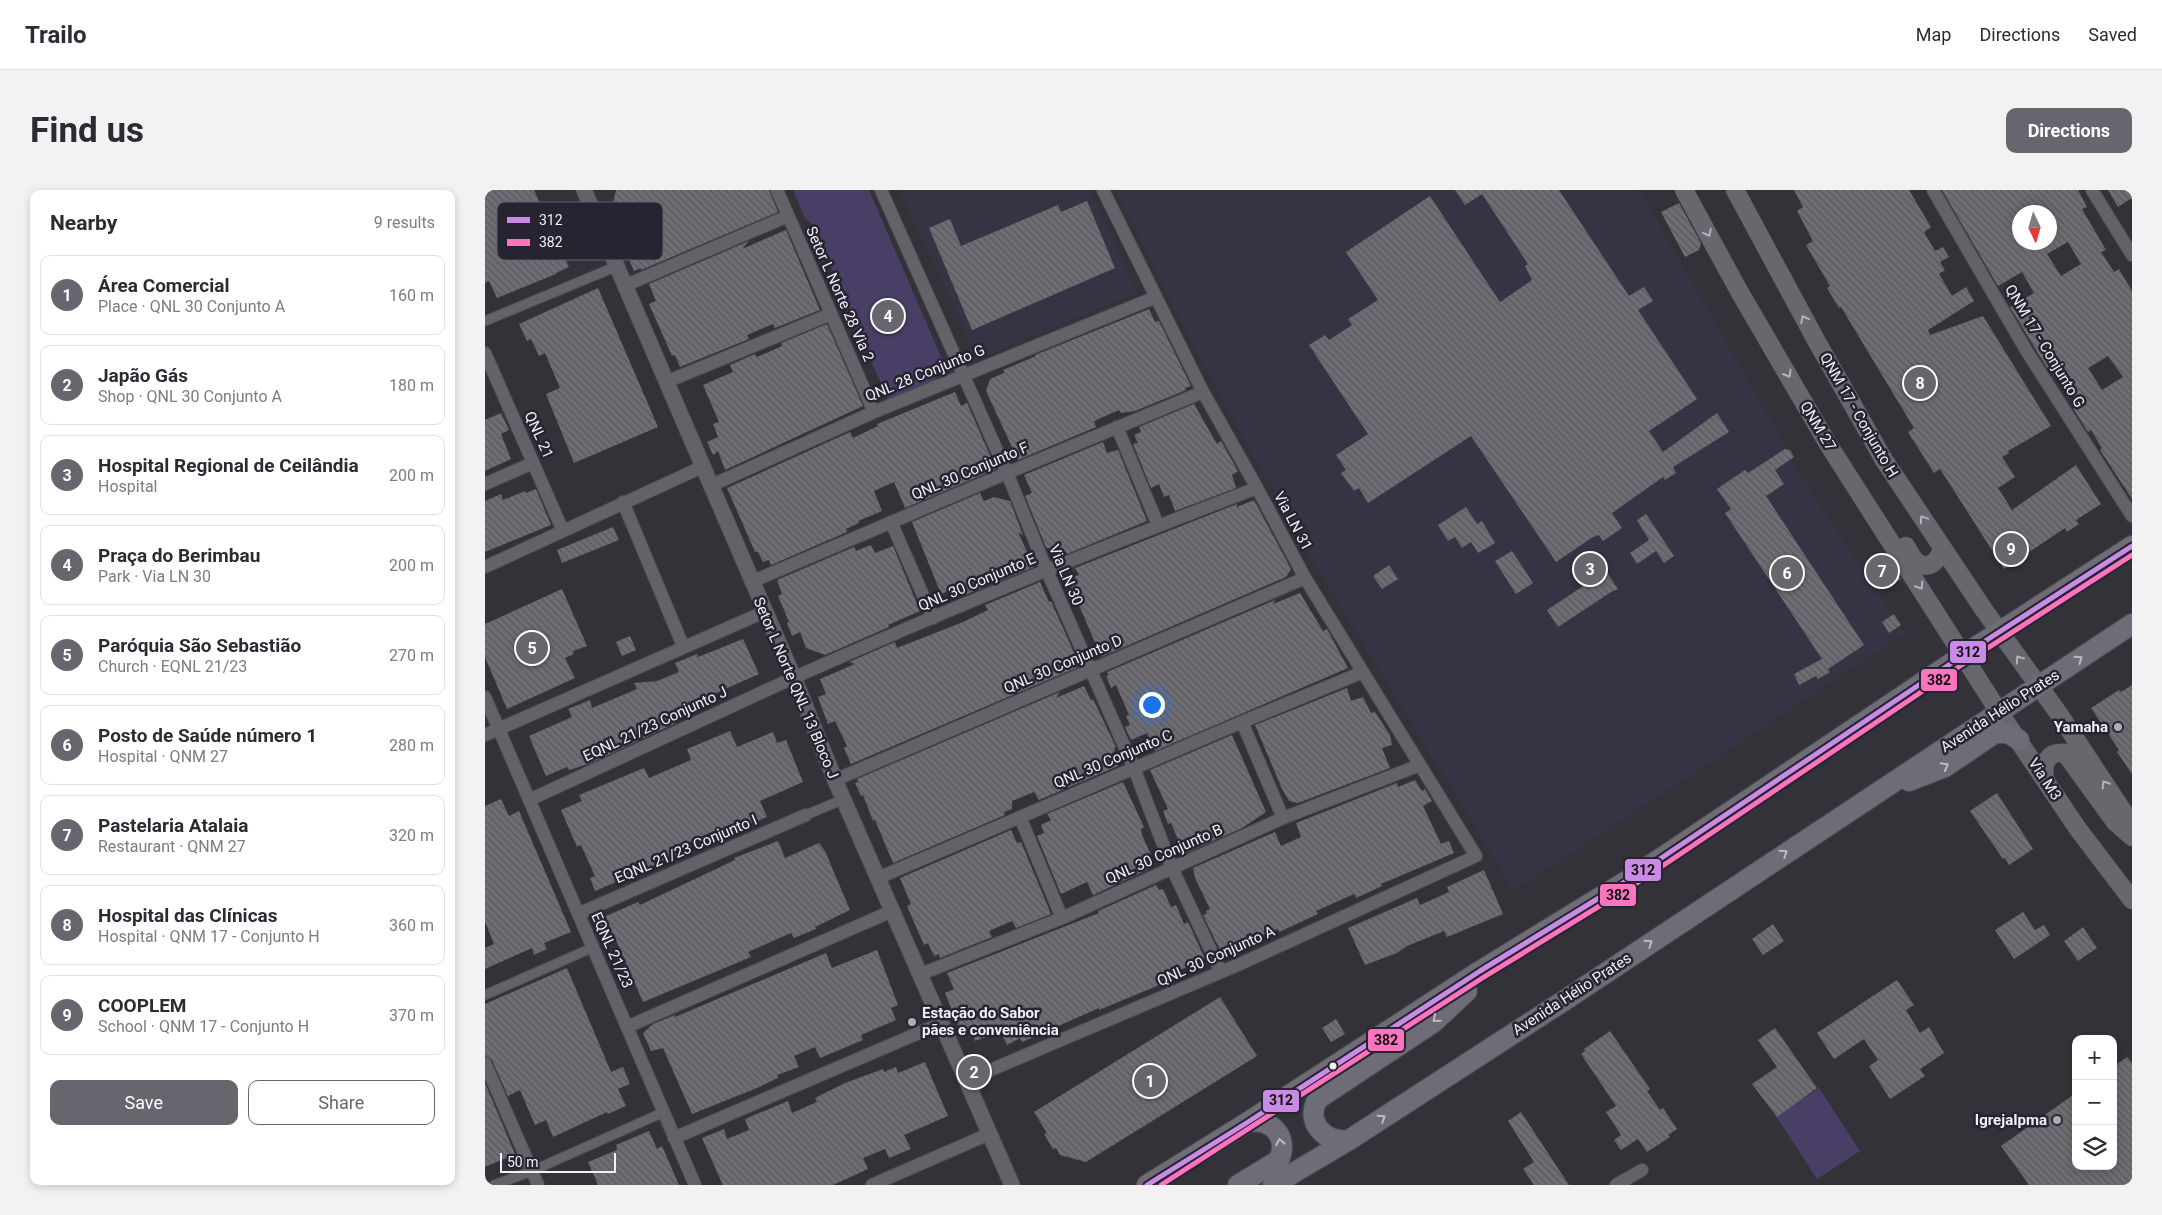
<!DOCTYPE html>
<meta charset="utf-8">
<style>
:root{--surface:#fff;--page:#f2f2f3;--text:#2b2b33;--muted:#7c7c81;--line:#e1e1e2;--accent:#66666e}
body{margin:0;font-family:Roboto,sans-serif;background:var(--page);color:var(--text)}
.controls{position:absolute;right:15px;bottom:15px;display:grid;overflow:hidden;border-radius:10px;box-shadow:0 2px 8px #0003}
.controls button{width:45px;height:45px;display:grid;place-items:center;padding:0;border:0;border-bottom:1px solid var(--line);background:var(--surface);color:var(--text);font:25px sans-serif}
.compass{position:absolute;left:1527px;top:15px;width:45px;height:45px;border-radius:50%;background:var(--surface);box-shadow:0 2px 8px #0003;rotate:175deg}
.scale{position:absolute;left:15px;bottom:12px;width:116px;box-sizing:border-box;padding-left:5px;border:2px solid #f1eff8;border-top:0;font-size:14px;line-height:18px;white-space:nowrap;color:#f1eff8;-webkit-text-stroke:4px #272432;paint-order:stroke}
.you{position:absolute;left:666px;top:514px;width:18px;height:18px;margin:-12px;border:4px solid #fff;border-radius:50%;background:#1a73e8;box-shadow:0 0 0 8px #1a73e833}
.badge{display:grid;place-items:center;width:32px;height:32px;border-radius:50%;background:var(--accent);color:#fff;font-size:16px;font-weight:700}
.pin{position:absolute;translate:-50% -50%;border:2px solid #fff;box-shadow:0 1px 5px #0006}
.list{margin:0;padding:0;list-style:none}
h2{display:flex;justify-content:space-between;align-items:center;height:65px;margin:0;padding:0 20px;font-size:21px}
h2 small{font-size:16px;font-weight:400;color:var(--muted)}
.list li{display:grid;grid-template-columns:32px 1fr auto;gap:15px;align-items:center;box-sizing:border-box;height:80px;margin:0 10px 10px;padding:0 10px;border:1px solid var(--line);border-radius:10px}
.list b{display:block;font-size:19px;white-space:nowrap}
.list p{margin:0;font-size:16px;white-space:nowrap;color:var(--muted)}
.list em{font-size:16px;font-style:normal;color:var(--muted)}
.actions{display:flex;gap:10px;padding:15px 20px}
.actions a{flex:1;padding:11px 0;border:1px solid var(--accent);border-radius:10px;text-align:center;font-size:18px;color:var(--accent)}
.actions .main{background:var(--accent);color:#fff}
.icon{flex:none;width:28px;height:28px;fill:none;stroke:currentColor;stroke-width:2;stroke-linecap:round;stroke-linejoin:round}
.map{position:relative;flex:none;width:1647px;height:995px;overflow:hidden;border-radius:10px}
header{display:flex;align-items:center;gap:30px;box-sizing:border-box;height:70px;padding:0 25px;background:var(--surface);border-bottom:1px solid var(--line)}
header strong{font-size:24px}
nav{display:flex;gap:28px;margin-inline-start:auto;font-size:18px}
.intro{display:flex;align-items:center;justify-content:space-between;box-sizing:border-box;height:120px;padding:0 30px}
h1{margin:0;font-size:35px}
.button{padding:12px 22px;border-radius:10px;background:var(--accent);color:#fff;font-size:18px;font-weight:700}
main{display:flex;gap:30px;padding:0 30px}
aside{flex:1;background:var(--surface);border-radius:10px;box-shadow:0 2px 8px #0003}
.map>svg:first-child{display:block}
</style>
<header>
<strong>Trailo</strong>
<nav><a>Map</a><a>Directions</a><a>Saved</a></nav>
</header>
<div class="intro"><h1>Find us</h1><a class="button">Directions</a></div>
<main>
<aside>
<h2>Nearby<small>9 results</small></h2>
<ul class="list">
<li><span class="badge">1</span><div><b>Área Comercial</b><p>Place · QNL 30 Conjunto A</p></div><em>160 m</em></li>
<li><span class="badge">2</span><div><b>Japão Gás</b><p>Shop · QNL 30 Conjunto A</p></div><em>180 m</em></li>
<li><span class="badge">3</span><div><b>Hospital Regional de Ceilândia</b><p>Hospital</p></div><em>200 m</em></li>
<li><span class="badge">4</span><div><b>Praça do Berimbau</b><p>Park · Via LN 30</p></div><em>200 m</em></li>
<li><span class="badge">5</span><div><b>Paróquia São Sebastião</b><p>Church · EQNL 21/23</p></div><em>270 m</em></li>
<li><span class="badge">6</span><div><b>Posto de Saúde número 1</b><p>Hospital · QNM 27</p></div><em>280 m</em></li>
<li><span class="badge">7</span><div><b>Pastelaria Atalaia</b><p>Restaurant · QNM 27</p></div><em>320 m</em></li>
<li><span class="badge">8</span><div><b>Hospital das Clínicas</b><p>Hospital · QNM 17 - Conjunto H</p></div><em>360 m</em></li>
<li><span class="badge">9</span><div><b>COOPLEM</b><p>School · QNM 17 - Conjunto H</p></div><em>370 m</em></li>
</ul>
<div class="actions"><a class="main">Save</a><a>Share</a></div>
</aside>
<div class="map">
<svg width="1647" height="995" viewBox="0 0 1647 995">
<defs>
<pattern id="building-back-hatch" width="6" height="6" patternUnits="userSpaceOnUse" patternTransform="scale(1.25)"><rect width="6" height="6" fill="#6e6d73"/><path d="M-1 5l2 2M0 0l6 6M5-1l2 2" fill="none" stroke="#59595c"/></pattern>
</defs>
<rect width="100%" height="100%" fill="#333238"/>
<!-- built -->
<path fill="#363344" d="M419 0H605L652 103 493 168 416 5Z
M630 0H1154L1308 268 1306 270 1420 444 1029 701 804 332 700 141Z"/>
<!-- green -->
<path fill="#493f66" d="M308 0H384L457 169C464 194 421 203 403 210L328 35 320 28Z
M1334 898 1375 961 1332 989 1291 926Z"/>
<!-- building -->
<path fill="url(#building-back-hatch)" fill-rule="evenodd" d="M0 0H49L84 77 71 83V84L12 108 4 91 0 93Z
M131 0H284L293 22 156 80V78L149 81 120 16 128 13Z
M970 0H1074L1144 106 1159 97 1168 111 1153 120 1212 209 1164 241 1178 262 1232 223 1244 242 1188 277 1191 283 1180 290 1178 287 1127 323 1137 338 1118 351 1114 345 1108 347 1071 372 986 246 883 313 874 298 869 301 856 283 861 280 851 265 883 244 824 155 840 145 844 150 867 135 863 129 893 110 861 62 945 6 1015 112 1047 90 1040 76 1043 74 997 4 980 15Z
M1309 0H1424L1446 37 1439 42 1450 61 1458 57 1464 67 1455 72 1460 80 1454 84 1467 106 1481 97 1489 111 1443 140 1445 145 1498 126 1566 236 1523 261 1524 263 1517 267 1530 287 1513 298 1527 320 1591 275 1616 314 1591 330 1594 334 1582 342 1580 338 1519 379 1455 279 1449 283 1423 242 1429 238 1356 117 1354 118 1342 98 1345 96 1321 55 1328 51 1312 21 1318 17Z
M1457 0H1593L1602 17 1597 19 1621 60 1616 62 1629 82 1634 79 1647 101V309L1615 260 1617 258 1606 240 1603 242 1588 218 1593 214 1568 174 1562 178 1525 117 1549 103 1537 82 1513 96ZM1534 22H1564V52H1534ZM1583 52 1596 74 1576 86 1562 64ZM1623 166 1638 187 1617 200 1603 178Z
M1623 0H1647V8L1633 17Z
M602 11 630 78 487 140 444 38 465 29 476 56 573 15 576 22Z
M1194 13 1216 53 1214 60 1200 67 1176 22Z
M301 40 335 120 290 138 288 134 262 145 264 149 195 177 190 165 187 166 164 114 171 111 164 94 264 51 257 59Z
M113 98 173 237 89 273 61 204 75 198 60 163 54 166 46 149 42 151 34 134Z
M664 119 670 132 674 131 706 196 700 198 701 200 650 221 636 223 634 220 609 231 611 237 533 270 501 201 505 189 519 183 518 180 551 166 550 165Z
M342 134 378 216 240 280 233 261 228 265 222 252 233 247 228 234 234 232 218 195 248 182 245 175 270 164 272 167 297 156 296 153Z
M470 202 476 216 482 213 511 279 420 318 409 292 389 301 397 321 373 331 374 333 361 339 362 342 286 375 284 370 278 372 273 362H270L242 298 365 242 368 248 393 236 392 234Z
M709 214 732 254 736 251 753 281 747 285 751 298 690 321 684 305 679 307 674 294 666 298 648 254 653 253 649 245 656 242 654 237Z
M16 223 24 240 16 244 26 269 0 281V230Z
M618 252 622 263 633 260 662 331 582 364 580 361 574 364 561 357 540 306 547 303 539 285Z
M1300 259 1305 260 1309 267 1290 280 1299 294 1281 306 1379 455 1343 479 1345 482 1333 489 1331 486 1314 495 1309 484 1337 469 1240 323 1246 319 1232 299 1260 280 1263 283Z
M51 299 66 335 0 362V311L16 304 18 310 40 301 41 303Z
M495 303 499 311 509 307 525 311 538 345 533 342 549 377 480 405 476 396 456 404 427 332Z
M769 310 806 379 801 387 616 467 583 389 594 385 590 378 752 314V317Z
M981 317 992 334 997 331 1010 353 993 363 986 352 977 358 970 347 963 351 953 335Z
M1161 324 1189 366 1179 373 1171 361 1152 374 1145 363 1164 350 1152 330Z
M128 337 134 350 77 373 72 360Z
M386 355 390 363 408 356 435 421 403 435 404 437 340 465 321 458 315 442 307 446 302 433 304 432 293 406 297 404 292 390 369 357 371 361Z
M1027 361 1048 393 1031 404 1010 371Z
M1398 363 1416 389 1401 398 1398 394 1392 398 1381 380V374Z
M904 375 913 389 897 399 888 386Z
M1121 381 1133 399 1126 402 1073 437 1062 420Z
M555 392 564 412 566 411 590 465 594 473 591 478 366 574 359 558 362 556 350 531 343 534 338 521 333 507 341 504 335 489 370 474 364 472 410 452 412 458 478 432 503 420 500 415Z
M77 399 102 456 88 461 89 464 80 468 90 488 22 519 0 467V434Z
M815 403 838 441 842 439 863 478 670 561 662 543 646 550 640 537 645 535 641 526 644 525 631 495 626 498 621 486 624 485 622 482 790 410 788 414Z
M1409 424 1416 435 1404 443 1397 432Z
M145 446 151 460 137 466 131 452Z
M258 449 274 484 229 504 231 509 214 516 216 519 190 530 191 533 106 573 84 580 82 577 61 586 44 546 87 527 83 519 105 510 107 518 152 499 149 493 172 491 194 482 190 473 212 464 213 467Z
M1647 495V584L1632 562 1634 560 1606 518 1634 500 1636 502Z
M599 496 606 510 608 509 631 557 629 558 630 561 627 563 633 576 554 610 549 602 527 611V619L519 622 520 625 408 673 390 630 388 631 378 605 376 606 370 593 373 592 372 589 575 502 571 508Z
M862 498 866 511 878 507 886 523 890 522 905 545 907 555 897 558 905 578 813 613 804 611 797 599 770 535Z
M245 541 252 557 288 542 292 553 301 550 318 592 275 611 282 627 232 648 229 641 193 657 196 664 110 701 105 688 110 686 96 655 92 657 76 620 97 611 94 605 159 578 164 588 206 570 202 559Z
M747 545 781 622 757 638 701 663 699 658 697 659 686 633 683 634 678 621 683 619 665 580Z
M930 590 937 601 940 599 947 611 938 616 956 654 964 651 969 663 896 694 897 696 871 708 869 704 831 721 833 724 794 742 793 739 736 762 718 725 722 724 721 721 725 719 710 688 708 678 790 642 796 656 816 647 811 633 912 593 913 597Z
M638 592 659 637 656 639 657 645 668 670 658 674 662 680 608 705 602 692 576 704 552 646 559 643 556 635 566 630 562 624Z
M1512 603 1548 659 1524 675 1520 668 1518 669 1485 621Z
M16 609 24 626 34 621 86 742 59 753 62 759 49 765 47 758 0 779V758L9 754 0 732V616Z
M526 640 532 653 536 652 566 724 531 738 527 731 504 741 507 747 455 768 454 764 449 766 443 753 439 755 425 723 422 716 426 714 415 688Z
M293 651 300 668 334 653 340 661 365 720 330 737 331 739 309 748 306 743 263 762 266 767 158 812 130 748 121 752 112 730 153 712 155 715 250 670 249 668Z
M999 680 1018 724 962 747 959 741 922 756 912 763 880 775 863 738 932 708 935 715 964 702 962 697Z
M671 695 674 700 678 699 686 717 691 715 699 734 703 732 720 769 677 788 679 793 614 820V818L537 852 535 848 522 855 515 841 490 851 485 838 476 842 460 803 469 799 462 783 614 723 613 721Z
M1538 722 1550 740 1559 735 1565 745 1529 769 1510 740Z
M1288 734 1299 751 1278 765 1267 749Z
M1598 737 1612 758 1593 771 1579 751Z
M392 760 413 815 406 818 411 830 376 845 378 850 335 868 330 857 309 866 314 877 292 885 293 888 272 898 207 924 178 858 166 861 158 843 168 834 190 825V827L341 763 347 778Z
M82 778 126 882 138 877 145 894 133 899 141 916 123 924 122 922 68 947 61 930 50 935 35 900 23 906 7 870 0 865V814Z
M1412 790 1429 815 1421 820 1435 843 1444 837 1459 863 1435 879 1440 886 1405 909 1384 876 1393 870 1379 849 1349 869 1332 843Z
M735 807 772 866 601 972 575 965 571 958 568 959 559 944 562 943 549 922Z
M851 829 860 844 846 852 837 838Z
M1290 838 1332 898 1292 927 1267 894 1292 877 1273 850Z
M1125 841 1165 899 1162 901 1175 920 1178 918 1192 939 1183 945 1185 947 1162 962 1153 949 1136 960 1129 950 1136 945 1121 922 1131 916 1096 864 1100 861 1099 859Z
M1642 867 1647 873V995H1544L1516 956 1591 903V976H1628V877Z
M440 872 463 926 419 945 426 959 404 968 400 959 378 968 383 979 348 995H238L236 991 217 948 239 939 242 949 264 940 260 929 303 911 307 923 332 912 330 908 360 893 398 879 399 882 411 877 413 883Z
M0 893 30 964 0 977Z
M1036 922 1084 995H1049L1038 979 1049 972 1023 931Z
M164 941 172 959 177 956 194 995H113L103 972 132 960 131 955Z"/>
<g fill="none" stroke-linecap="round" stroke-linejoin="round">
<defs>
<path id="pedestrian" d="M0 131 130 77
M321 625 359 609
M0 805 109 757
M9 995 47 981 179 922"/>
<path id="minor" d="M292 0 389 222
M396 0 522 283 562 381 649 578 687 678 736 782
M1448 0 1541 160 1647 326
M1607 0 1647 65
M139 96 303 26
M0 163 78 341
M181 192 346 124
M632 237 673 335
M0 294 48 273
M225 296 389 222 671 107
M138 312 198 456
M406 332 448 428
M0 377 217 277
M266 392 522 283 718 202
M0 507 210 995
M757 532 798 628
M0 545 279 422
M350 590 820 388
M44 610C132 570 220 528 308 488 461 420 616 357 772 298
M535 627 577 728
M393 688 757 532 878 482
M93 724 321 625
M436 784 577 728 798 628 935 575
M144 836 407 721
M0 873 53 995
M482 890 755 774 991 666 820 388 772 298 718 202 618 0
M189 948 457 833
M387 995 504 944
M1131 995 1157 980"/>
<path id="tertiary" d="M99 0 309 488 350 590 527 995"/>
<path id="secondary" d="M1199 0 1254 101 1343 254 1514 522 1593 639 1647 710
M1250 0 1332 152 1399 270 1499 420 1574 524 1647 635
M1421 356C1424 361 1428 370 1433 373 1446 381 1455 368 1457 357
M1560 588C1557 573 1563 561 1580 563L1630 632 1647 647"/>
<path id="primary" d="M1424 591 1460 577 1510 543H1523L1534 550
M864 950C840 954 819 931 833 909L949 832 982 801
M662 995 763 932 995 781 1148 687 1477 466 1647 356
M753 995 794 970C804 947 787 928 763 932
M788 995 864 950 1080 810 1647 434"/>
</defs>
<!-- pedestrian casing -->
<use href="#pedestrian" stroke="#4f4d53" stroke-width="11"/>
<!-- minor casing -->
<use href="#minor" stroke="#4f4d53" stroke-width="14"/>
<!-- tertiary casing -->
<use href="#tertiary" stroke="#4f4d53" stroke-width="17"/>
<!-- secondary casing -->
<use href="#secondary" stroke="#4f4d53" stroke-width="19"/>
<!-- primary casing -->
<use href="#primary" stroke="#4f4d53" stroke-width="22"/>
<!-- pedestrian -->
<use href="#pedestrian" stroke="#636268" stroke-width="9"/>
<!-- minor -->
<use href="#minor" stroke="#636268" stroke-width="12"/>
<!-- tertiary -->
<use href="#tertiary" stroke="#636268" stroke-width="15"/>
<!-- secondary -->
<use href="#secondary" stroke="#69676e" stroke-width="18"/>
<!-- primary -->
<use href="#primary" stroke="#6e6c76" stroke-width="20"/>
<defs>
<path id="bus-1" d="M662 995 763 932 995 781 1148 687 1477 466 1647 356"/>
<path id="bus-2" d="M676 995 999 787 1152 693 1481 472 1647 365"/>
</defs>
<!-- bus-1 casing -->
<use href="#bus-1" stroke="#272432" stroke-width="9"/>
<!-- bus-2 casing -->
<use href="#bus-2" stroke="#272432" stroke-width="9"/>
<!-- bus-1 -->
<use href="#bus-1" stroke="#ca8be6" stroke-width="5"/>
<!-- bus-2 -->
<use href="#bus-2" stroke="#fc73be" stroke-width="5"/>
</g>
<!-- one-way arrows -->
<defs><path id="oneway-chevron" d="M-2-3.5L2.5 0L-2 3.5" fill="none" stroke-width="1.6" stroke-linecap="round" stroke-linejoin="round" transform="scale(1.25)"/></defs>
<g stroke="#b4b2ba">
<use href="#oneway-chevron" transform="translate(1223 43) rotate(62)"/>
<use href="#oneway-chevron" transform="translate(1319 129) rotate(-118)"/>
<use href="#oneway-chevron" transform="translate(1303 184) rotate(60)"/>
<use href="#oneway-chevron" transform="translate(1438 329) rotate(-124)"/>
<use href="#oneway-chevron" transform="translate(1435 396) rotate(58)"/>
<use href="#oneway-chevron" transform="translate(1534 469) rotate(-125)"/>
<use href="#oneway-chevron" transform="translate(1620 594) rotate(-123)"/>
</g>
<g stroke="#bdbbc4">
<use href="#oneway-chevron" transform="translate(1594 469) rotate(-34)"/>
<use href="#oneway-chevron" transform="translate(1460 576) rotate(-28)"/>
<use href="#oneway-chevron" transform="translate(1299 663) rotate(-33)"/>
<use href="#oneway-chevron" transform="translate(1164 753) rotate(-34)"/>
<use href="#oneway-chevron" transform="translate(951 829) rotate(139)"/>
<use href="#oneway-chevron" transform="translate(897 928) rotate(-33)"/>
<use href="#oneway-chevron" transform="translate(795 952) rotate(-100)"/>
</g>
<!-- markers -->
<g fill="#aeadb5" stroke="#272432" stroke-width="2">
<circle cx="1633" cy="537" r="5"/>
<circle cx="427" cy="832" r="5"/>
<circle cx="1572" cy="930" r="5"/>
</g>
<circle fill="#f1eff8" stroke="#272432" stroke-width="2" cx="848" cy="876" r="4.5"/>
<g text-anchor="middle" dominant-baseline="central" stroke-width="5" stroke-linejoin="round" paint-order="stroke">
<!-- street labels -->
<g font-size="15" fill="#f1eff8" stroke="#272432">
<text transform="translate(355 104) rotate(66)">Setor L Norte 28 Via 2</text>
<text transform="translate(1560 156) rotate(59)">QNM 17 - Conjunto G</text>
<text transform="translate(440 183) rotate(-22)">QNL 28 Conjunto G</text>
<text transform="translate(1374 225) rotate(60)">QNM 17 - Conjunto H</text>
<text transform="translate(1333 236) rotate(59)">QNM 27</text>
<text transform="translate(54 245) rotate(66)">QNL 21</text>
<text transform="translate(485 281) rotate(-23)">QNL 30 Conjunto F</text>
<text transform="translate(808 331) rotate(62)">Via LN 31</text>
<text transform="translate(581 385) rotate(67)">Via LN 30</text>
<text transform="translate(492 392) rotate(-23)">QNL 30 Conjunto E</text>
<text transform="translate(578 474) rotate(-23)">QNL 30 Conjunto D</text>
<text transform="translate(311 498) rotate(67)">Setor L Norte QNL 13 Bloco J</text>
<text transform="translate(1515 521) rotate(-33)">Avenida Hélio Prates</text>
<text transform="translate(170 534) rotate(-25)">EQNL 21/23 Conjunto J</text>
<text transform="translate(628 569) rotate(-23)">QNL 30 Conjunto C</text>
<text transform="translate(1560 589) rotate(57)">Via M3</text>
<text transform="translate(201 659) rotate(-23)">EQNL 21/23 Conjunto I</text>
<text transform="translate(679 664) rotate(-24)">QNL 30 Conjunto B</text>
<text transform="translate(127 760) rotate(66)">EQNL 21/23</text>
<text transform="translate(731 766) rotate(-24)">QNL 30 Conjunto A</text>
<text transform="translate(1087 804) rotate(-33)">Avenida Hélio Prates</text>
</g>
<!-- poi labels -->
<g font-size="15" font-weight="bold" fill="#f1eff8" stroke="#272432" text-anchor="end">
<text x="1623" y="537">Yamaha</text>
<text x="437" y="823" text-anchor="start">Estação do Sabor<tspan x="437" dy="17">pães e conveniência</tspan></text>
<text x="1562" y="930">IgrejaIpma</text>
</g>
</g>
<!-- legend -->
<rect x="12" y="12" width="166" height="58" rx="8" fill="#272432" stroke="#64616d" stroke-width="1"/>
<rect x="22" y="27" width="23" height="6" fill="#ca8be6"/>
<rect x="22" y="49" width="23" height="7" fill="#fc73be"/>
<g font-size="14" fill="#f1eff8">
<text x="54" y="35">312</text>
<text x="54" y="57">382</text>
</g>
<g stroke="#272432" stroke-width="2">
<rect x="1464" y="450" width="38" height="24" rx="5" fill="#ca8be6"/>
<rect x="1435" y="478" width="38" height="24" rx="5" fill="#fc73be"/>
<rect x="1139" y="668" width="38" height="24" rx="5" fill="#ca8be6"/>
<rect x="1114" y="693" width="38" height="24" rx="5" fill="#fc73be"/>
<rect x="882" y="838" width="38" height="24" rx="5" fill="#fc73be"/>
<rect x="777" y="899" width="38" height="24" rx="5" fill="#ca8be6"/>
</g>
<g font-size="14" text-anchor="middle" font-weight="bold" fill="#111">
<text x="1483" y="467">312</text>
<text x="1454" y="495">382</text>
<text x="1158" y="685">312</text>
<text x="1133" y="710">382</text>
<text x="901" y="855">382</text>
<text x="796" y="915">312</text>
</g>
</svg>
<div class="controls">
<button>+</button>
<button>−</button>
<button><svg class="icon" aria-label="layers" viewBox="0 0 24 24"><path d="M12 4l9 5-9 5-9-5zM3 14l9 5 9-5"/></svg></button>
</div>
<svg class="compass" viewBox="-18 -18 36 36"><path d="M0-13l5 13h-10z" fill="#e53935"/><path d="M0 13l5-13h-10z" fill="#7c7c81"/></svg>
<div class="scale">50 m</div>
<div class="you"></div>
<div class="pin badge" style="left:665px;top:891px">1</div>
<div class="pin badge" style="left:489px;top:882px">2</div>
<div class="pin badge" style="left:1105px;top:379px">3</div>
<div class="pin badge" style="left:403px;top:126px">4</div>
<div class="pin badge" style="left:47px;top:458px">5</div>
<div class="pin badge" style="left:1302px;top:383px">6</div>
<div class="pin badge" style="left:1397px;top:381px">7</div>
<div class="pin badge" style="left:1435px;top:193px">8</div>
<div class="pin badge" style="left:1526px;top:359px">9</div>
</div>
</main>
